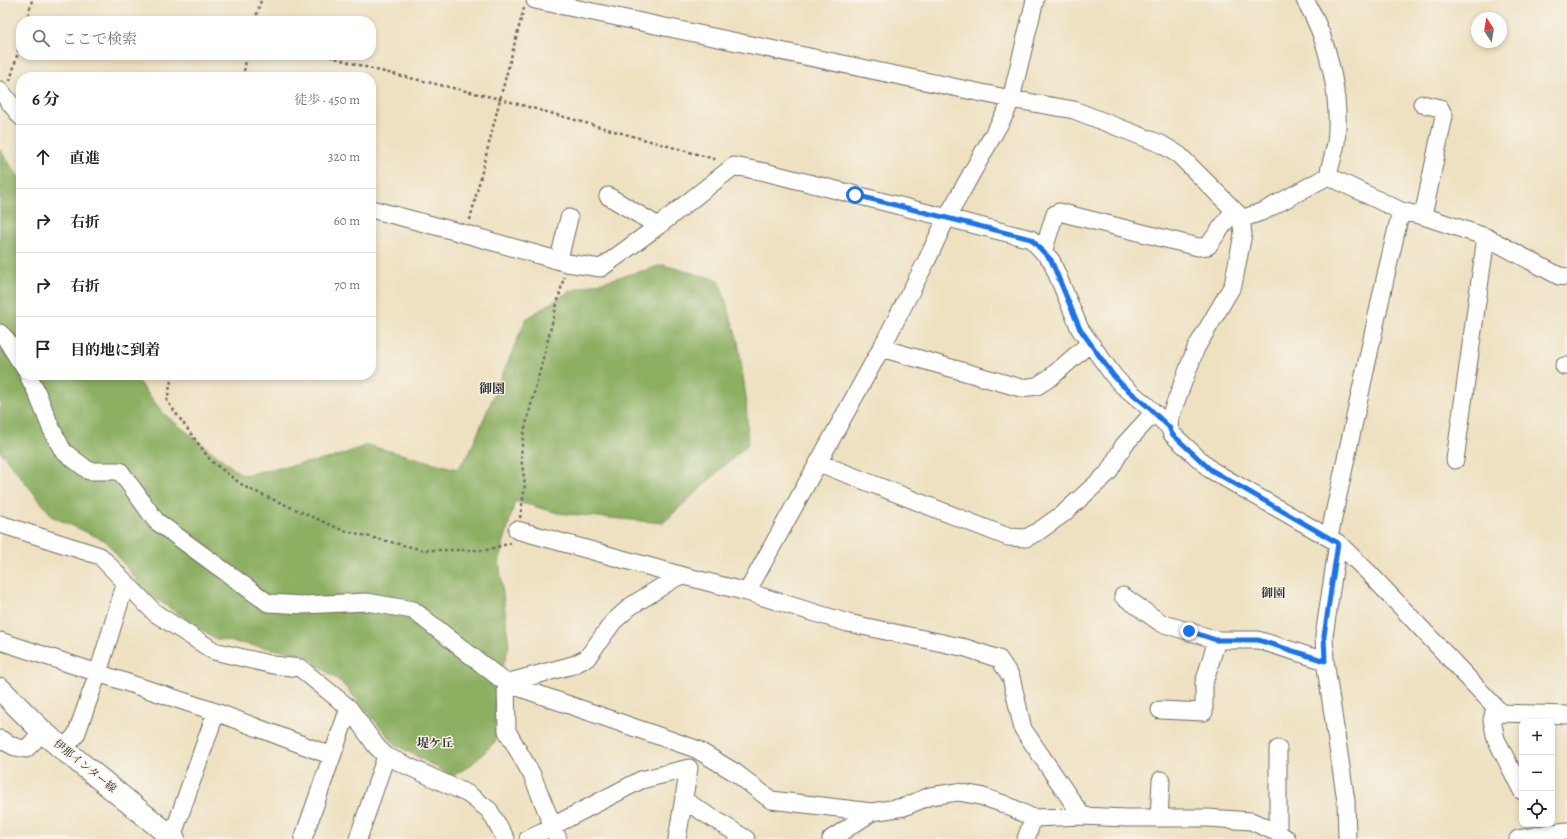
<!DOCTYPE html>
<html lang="ja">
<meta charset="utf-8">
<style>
:root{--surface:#fff;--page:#f2f2f2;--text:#202124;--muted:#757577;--line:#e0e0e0}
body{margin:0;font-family:Alegreya,"Noto Serif JP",serif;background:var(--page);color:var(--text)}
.controls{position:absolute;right:12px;bottom:12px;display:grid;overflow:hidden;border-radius:8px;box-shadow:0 2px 6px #0003}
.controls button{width:36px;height:36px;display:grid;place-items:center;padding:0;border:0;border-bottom:1px solid var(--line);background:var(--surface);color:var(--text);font:20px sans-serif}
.compass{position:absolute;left:1471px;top:12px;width:36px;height:36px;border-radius:50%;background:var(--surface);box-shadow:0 2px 6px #0003;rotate:348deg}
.stop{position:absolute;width:12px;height:12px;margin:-9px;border:3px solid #1a73e8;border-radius:50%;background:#fff}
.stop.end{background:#1a73e8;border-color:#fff;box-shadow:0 1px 4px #0008}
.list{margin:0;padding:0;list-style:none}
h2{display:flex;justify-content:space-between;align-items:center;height:52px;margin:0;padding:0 16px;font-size:17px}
h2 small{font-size:13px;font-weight:400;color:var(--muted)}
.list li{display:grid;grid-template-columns:26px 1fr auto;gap:12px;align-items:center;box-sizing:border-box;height:64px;padding:0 16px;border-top:1px solid var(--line)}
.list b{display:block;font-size:15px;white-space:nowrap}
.list em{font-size:13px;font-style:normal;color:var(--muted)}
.icon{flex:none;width:22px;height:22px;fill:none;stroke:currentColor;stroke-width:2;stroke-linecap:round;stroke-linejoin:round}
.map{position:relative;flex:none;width:1567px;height:839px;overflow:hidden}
.search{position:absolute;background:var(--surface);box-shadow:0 2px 6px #0003;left:16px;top:16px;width:360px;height:44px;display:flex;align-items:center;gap:10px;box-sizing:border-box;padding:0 14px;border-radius:16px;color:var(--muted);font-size:15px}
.panel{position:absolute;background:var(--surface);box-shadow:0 2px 6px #0003;left:16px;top:72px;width:360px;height:308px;border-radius:16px}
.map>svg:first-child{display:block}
</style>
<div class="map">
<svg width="1567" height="839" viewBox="0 0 1567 839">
<rect width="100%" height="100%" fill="#f7f3e8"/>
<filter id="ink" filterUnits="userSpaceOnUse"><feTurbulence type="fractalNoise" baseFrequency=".025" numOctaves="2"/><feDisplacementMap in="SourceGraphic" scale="8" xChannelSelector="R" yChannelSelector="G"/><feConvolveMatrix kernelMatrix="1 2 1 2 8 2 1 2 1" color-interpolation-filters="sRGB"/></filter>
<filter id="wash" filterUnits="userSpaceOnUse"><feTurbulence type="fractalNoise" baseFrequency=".012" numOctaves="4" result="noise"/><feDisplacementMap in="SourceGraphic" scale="16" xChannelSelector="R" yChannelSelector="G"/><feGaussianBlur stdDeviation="0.9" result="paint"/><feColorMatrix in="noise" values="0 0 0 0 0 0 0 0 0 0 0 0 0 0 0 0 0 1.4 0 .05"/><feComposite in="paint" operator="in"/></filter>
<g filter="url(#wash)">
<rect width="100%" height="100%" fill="#eee1c1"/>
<!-- forest -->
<path fill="#8caf62" stroke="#5c6d46" d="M0 150 21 180V375H133L165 415 242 475 332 458 367 445 457 469 469 454 526 319 570 291 663 265 719 280 738 341 746 397 748 444 663 523 558 513 515 501 499 560 509 646 496 690 495 742 471 765 453 776 396 745 341 682 302 654 216 639 146 592 106 541 53 517 0 451Z"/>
</g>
<g filter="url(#ink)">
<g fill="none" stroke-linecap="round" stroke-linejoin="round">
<defs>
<path id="minor" d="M535 0 1011 99 1074 110 1161 144 1179 155 1237 213 1241 219 1243 234 1233 285 1196 348 1170 417 1169 427
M0 90 21 117
M1422 104 1440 108 1444 116 1423 216
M1328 176 1401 211 1423 216 1486 237 1559 276 1567 277
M608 196 658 226
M371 209 466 234 567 263 601 268 658 226 734 166 765 172 1031 239 1051 260 1080 329 1113 375 1122 385 1146 405 1169 427 1172 434 1211 470 1338 543 1370 574 1501 713 1567 715
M1241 219 1264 211 1328 176C1330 166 1334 154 1336 143 1341 97 1329 40 1305 0
M1043 252 1055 214 1059 212 1198 247 1208 246 1234 210
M559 259 569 218
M0 333 6 339 21 363
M881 348 1021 388 1037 386 1051 377 1090 343
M1564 366H1567
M28 375 37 393 51 428 63 451 89 471H120L156 521 268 603 303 605 366 602 413 610 506 683 696 749 736 773 771 800 872 812 904 807 930 796 958 792 980 796 1004 804 1033 818 1082 816 1126 818H1208L1251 821 1278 833 1287 839
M1455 460 1486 237
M819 463 1008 537 1026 538 1039 531 1064 513 1108 473 1124 445 1147 420 1155 413
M0 524 100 556 155 613 214 651 273 665 300 668 349 708 376 746 386 756 468 794 489 810 506 839
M517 530 680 575
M1329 537 1385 279 1401 211
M1338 543 1324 636 1325 661 1346 801 1347 839
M126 582 98 673 216 712 172 837
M747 592 883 345 927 260 946 219 1006 112 1011 99 1035 0
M1123 596 1161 623 1217 640H1258L1325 661
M0 641 98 673 76 735 63 749
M506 683 573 665 587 658 613 622 631 606 680 575 747 592 848 623 966 648 999 659 1011 677 1023 729 1082 816
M506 683 507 731 532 775 558 839
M1495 708 1492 720 1496 739 1522 791
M1160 710 1204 712V683L1217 640
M216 712 332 756 349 708
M0 739 15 747 26 749 43 732
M1278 749V833
M685 801 746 839
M1159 818 1161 780
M303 839 332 756
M358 839 386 756
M528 839 641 780 689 768 677 839
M831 839 872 812
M1026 839 1033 818
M1518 839 1544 834 1567 831"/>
<path id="major" d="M0 689 43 732 63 749 174 839"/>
</defs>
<!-- minor casing -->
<use href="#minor" stroke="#6f6b60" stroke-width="19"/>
<!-- major casing -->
<use href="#major" stroke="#6f6b60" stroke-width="24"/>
<!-- path -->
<path stroke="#6f6b60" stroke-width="2.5" stroke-dasharray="3 3" stroke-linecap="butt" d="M196 19 203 21
M27 21 32 0
M255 21 261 0
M324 55 376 70 500 99 718 160
M243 77 247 55
M10 81 21 41
M470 220 500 99 524 8
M172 375 167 401 211 461 245 487 342 530 423 550H487L511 543
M520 518 525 485 521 457 523 436 564 277"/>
<!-- minor -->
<use href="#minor" stroke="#fff" stroke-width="17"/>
<!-- major -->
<use href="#major" stroke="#fff" stroke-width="22"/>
</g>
</g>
<g fill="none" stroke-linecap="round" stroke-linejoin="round" filter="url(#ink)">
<!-- route -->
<path stroke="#1a73e8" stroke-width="5" d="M855 195 1031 239 1051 260 1080 329 1113 375 1122 385 1146 405 1169 427 1172 434 1211 470 1338 543 1324 636 1325 661 1258 640H1216L1189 631"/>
</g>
<g text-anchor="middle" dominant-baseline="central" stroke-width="3" stroke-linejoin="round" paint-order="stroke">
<!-- street labels -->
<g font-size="11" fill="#2b2b2b" stroke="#f7f3e8">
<text transform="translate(85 766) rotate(39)">伊那インター線</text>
</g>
<!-- neighbourhood labels -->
<g font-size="12" font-weight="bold" fill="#2b2b2b" stroke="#f7f3e8">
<text x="1273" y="593">御園</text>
<text x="435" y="743">堤ケ丘</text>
</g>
<!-- quarter labels -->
<g font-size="13" font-weight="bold" fill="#2b2b2b" stroke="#f7f3e8">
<text x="492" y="388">御園</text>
</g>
</g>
</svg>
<div class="controls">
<button>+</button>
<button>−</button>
<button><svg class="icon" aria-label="locate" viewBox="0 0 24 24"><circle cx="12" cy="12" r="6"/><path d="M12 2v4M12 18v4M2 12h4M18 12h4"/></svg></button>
</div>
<svg class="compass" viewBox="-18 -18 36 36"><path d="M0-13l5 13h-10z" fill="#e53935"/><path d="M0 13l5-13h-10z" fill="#757577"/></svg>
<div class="stop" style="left:855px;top:195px"></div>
<div class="stop end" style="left:1189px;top:631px"></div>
<div class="search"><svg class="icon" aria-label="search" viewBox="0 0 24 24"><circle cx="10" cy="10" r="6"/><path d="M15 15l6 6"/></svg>ここで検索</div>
<section class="panel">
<h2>6 分<small>徒歩 · 450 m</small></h2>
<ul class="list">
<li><svg class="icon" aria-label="ahead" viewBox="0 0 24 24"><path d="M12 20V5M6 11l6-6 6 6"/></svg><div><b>直進</b></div><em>320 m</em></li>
<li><svg class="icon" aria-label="right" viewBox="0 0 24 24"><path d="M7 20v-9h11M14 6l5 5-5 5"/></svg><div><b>右折</b></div><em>60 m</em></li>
<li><svg class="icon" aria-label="right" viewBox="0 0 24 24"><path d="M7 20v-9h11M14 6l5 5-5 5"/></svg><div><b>右折</b></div><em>70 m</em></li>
<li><svg class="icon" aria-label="arrive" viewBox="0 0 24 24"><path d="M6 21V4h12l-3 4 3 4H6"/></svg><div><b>目的地に到着</b></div></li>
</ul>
</section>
</div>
